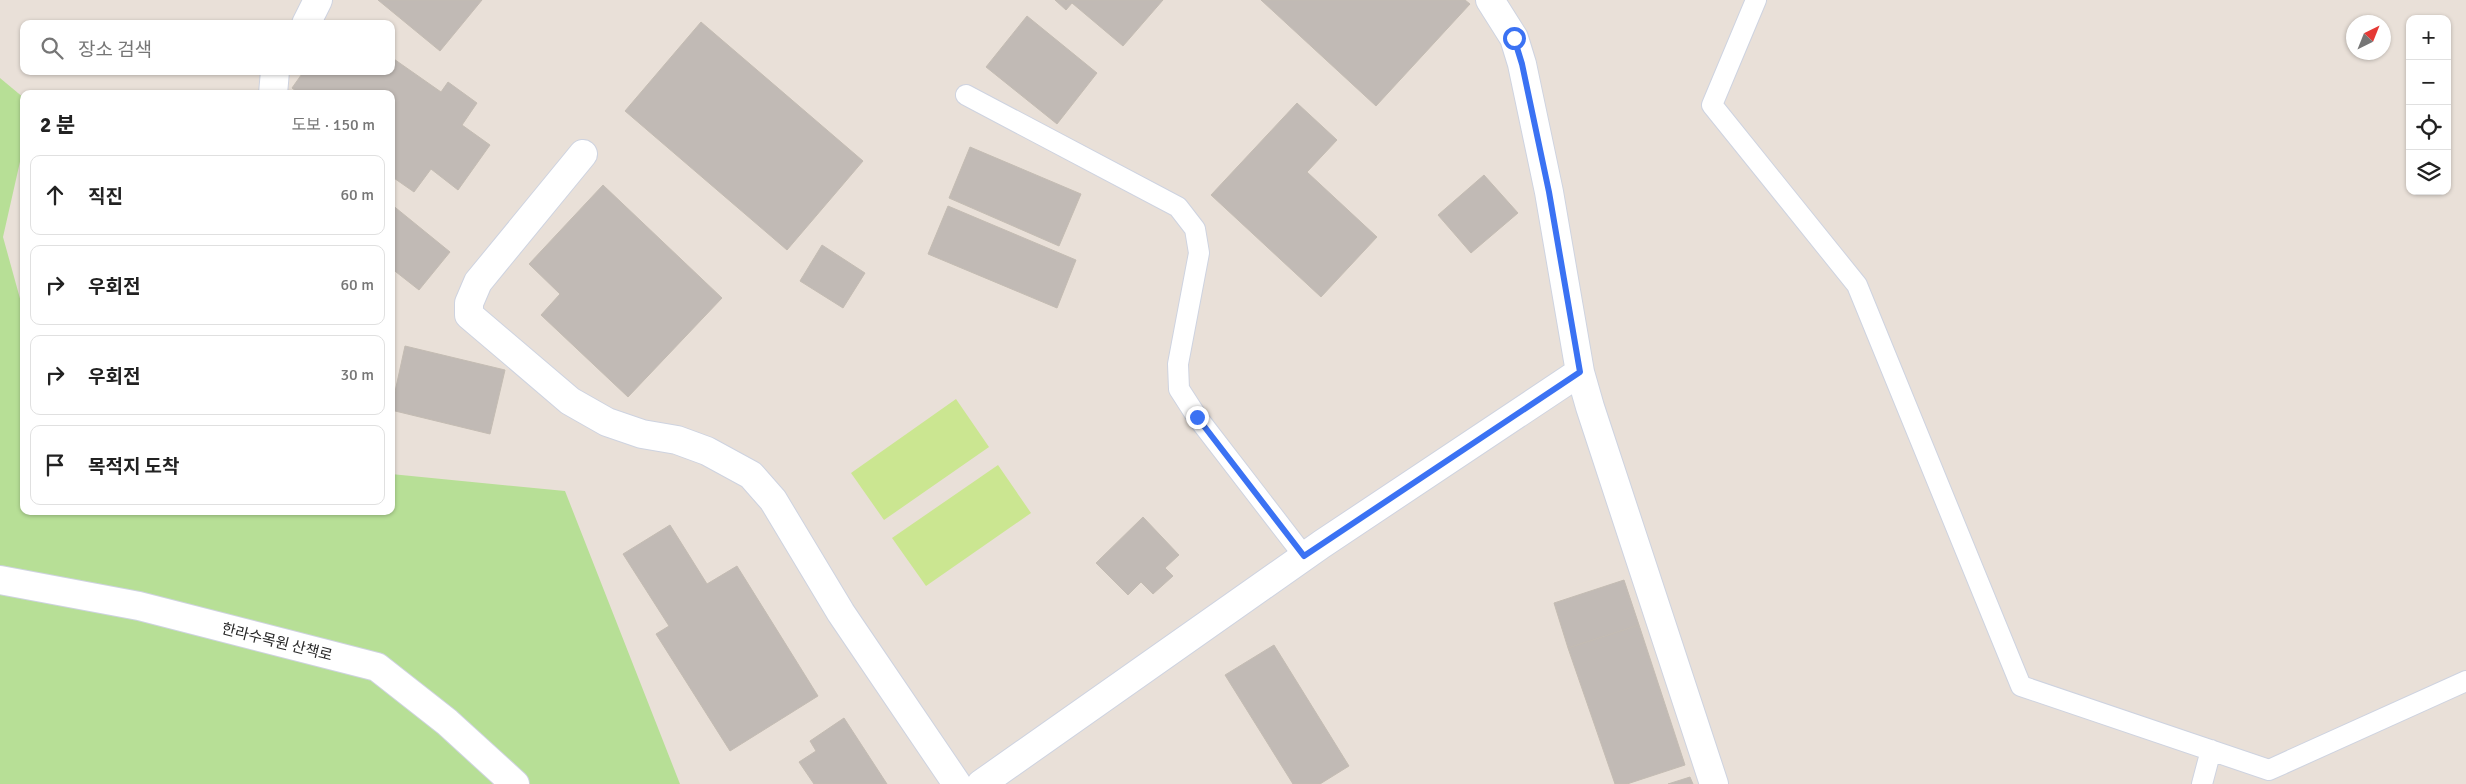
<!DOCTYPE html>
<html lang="ko">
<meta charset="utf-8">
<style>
:root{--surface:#fff;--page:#f2f2f2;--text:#222;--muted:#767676;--line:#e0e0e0}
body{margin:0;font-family:Signika,"Noto Sans KR",sans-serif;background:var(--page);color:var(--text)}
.controls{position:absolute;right:15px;top:15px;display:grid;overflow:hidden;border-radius:10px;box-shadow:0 1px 4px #0004}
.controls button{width:45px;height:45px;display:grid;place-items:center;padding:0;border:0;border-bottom:1px solid var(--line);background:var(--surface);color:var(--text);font:25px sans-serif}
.compass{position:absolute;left:2346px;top:15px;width:45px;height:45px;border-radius:50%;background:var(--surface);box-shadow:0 1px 4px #0004;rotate:43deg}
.stop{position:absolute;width:15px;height:15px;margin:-11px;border:4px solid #3b72f3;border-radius:50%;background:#fff}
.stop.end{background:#3b72f3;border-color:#fff;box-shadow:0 1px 5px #0008}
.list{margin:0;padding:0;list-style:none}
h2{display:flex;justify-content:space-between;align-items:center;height:65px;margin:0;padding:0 20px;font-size:21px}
h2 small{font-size:16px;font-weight:400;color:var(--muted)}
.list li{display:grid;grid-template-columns:32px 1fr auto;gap:15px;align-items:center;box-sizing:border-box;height:80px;margin:0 10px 10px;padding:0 10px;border:1px solid var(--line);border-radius:10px}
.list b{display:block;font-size:19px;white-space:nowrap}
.list em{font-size:16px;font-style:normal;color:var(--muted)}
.icon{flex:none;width:28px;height:28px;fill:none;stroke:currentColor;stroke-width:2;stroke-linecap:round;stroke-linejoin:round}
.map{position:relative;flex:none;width:2466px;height:784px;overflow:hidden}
.search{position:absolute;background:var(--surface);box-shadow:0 1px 4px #0004;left:20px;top:20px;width:375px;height:55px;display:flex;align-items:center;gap:12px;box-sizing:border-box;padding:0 18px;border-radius:10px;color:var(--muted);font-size:19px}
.panel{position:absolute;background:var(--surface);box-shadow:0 1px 4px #0004;left:20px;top:90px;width:375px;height:425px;border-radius:10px}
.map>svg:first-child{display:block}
</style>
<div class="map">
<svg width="2466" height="784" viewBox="0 0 2466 784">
<rect width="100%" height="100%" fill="#e9e0d8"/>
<!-- green -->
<path fill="#b7df96" d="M0 78 24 98V144L3 237 24 313V511H391V474L565 491 680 784H0Z"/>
<!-- pitch -->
<path fill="#cbe691" d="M956 399 989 447 884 520 851 473Z
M998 465 1031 513 926 586 892 538Z"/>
<!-- building -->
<path fill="#c1bab5" stroke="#c4bcb3" d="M378 0H482L440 51Z
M1055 0H1163L1123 46 1072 3 1066 10Z
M1261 0H1465L1470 4 1376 106Z
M1027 16 1097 73 1057 124 986 67Z
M701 22 863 161 787 250 625 111Z
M391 57 441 92 448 82 477 103 462 125 490 145 458 190 431 169 414 192 391 176V167L395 162 391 159V94H300L292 88 304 71H391Z
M1297 103 1337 140 1307 172 1377 237 1321 297 1211 195Z
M970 147 1081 194 1059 246 949 198Z
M1484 175 1518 213 1471 253 1438 215Z
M603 185 722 298 628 397 541 315 560 294 529 264Z
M391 204 450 252 419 290 391 268Z
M948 206 1076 260 1057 308 928 254Z
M822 245 865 273 843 308 800 281Z
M405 346 505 370 490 434 391 410Z
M1143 517 1179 555 1165 568 1173 576 1153 594 1141 582 1128 595 1096 563Z
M670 525 707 584 737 566 818 696 730 751 656 634 669 626 623 554Z
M1624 580 1639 625 1568 648 1554 603Z
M1639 625 1685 765 1627 784H1615L1568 648Z
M1274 645 1349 766 1320 784H1293L1225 675Z
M844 718 887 784H814L799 762 816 751 810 741Z
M1690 777 1693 784H1668Z"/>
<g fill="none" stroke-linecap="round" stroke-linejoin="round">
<defs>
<path id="service" d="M1756 0 1712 105 1857 285 2021 686 2269 770 2466 681
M966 95 1178 207 1195 229 1199 253 1178 364 1179 389 1197 417 1304 556
M2202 784 2211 750"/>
<path id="pedestrian" d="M0 580 139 606 377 667 447 722 515 784"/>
<path id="minor" d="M1490 0 1514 38 1522 64 1549 192 1580 372 1590 407 1714 784
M306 24 318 0
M273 94 275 71
M583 154 478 282 469 303V315L570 401 607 422 642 434 677 440 707 451 751 475 773 500 841 613 957 784
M981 784 1322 544 1580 372"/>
</defs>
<!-- service casing -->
<use href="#service" stroke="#ced3e0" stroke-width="22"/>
<!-- pedestrian casing -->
<use href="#pedestrian" stroke="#ced3e0" stroke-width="30"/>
<!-- minor casing -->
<use href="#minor" stroke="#ced3e0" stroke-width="30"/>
<!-- service -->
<use href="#service" stroke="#fff" stroke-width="20"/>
<!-- pedestrian -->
<use href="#pedestrian" stroke="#fff" stroke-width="28"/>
<!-- minor -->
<use href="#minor" stroke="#fff" stroke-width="28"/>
</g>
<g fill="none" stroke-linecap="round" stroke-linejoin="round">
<!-- route -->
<path stroke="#3b72f3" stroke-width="6" d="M1197 417 1304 556 1580 372 1549 192 1522 64 1514 38"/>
</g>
<g text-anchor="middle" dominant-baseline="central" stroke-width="4" stroke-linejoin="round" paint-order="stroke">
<!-- street labels -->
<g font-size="15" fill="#272727" stroke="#fff">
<text transform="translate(277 642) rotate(14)">한라수목원 산책로</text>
</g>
</g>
</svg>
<div class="controls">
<button>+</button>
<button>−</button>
<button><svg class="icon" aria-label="locate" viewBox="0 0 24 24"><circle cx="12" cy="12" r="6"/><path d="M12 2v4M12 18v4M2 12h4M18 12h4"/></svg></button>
<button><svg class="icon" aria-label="layers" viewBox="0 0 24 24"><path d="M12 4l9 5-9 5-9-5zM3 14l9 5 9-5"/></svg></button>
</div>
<svg class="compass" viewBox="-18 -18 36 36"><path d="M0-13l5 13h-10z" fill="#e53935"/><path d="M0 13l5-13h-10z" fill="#767676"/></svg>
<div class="stop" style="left:1514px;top:38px"></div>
<div class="stop end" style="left:1197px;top:417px"></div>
<div class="search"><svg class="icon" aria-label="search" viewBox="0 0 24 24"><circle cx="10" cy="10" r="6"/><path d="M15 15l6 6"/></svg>장소 검색</div>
<section class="panel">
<h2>2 분<small>도보 · 150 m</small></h2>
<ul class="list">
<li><svg class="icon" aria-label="ahead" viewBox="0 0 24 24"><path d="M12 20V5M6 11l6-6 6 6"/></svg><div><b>직진</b></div><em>60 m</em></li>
<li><svg class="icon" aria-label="right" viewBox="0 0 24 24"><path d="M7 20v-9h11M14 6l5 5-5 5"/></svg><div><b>우회전</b></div><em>60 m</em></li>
<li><svg class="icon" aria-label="right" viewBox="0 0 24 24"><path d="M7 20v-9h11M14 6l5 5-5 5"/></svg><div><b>우회전</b></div><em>30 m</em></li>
<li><svg class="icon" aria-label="arrive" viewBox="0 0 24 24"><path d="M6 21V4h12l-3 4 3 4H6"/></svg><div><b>목적지 도착</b></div></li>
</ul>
</section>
</div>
